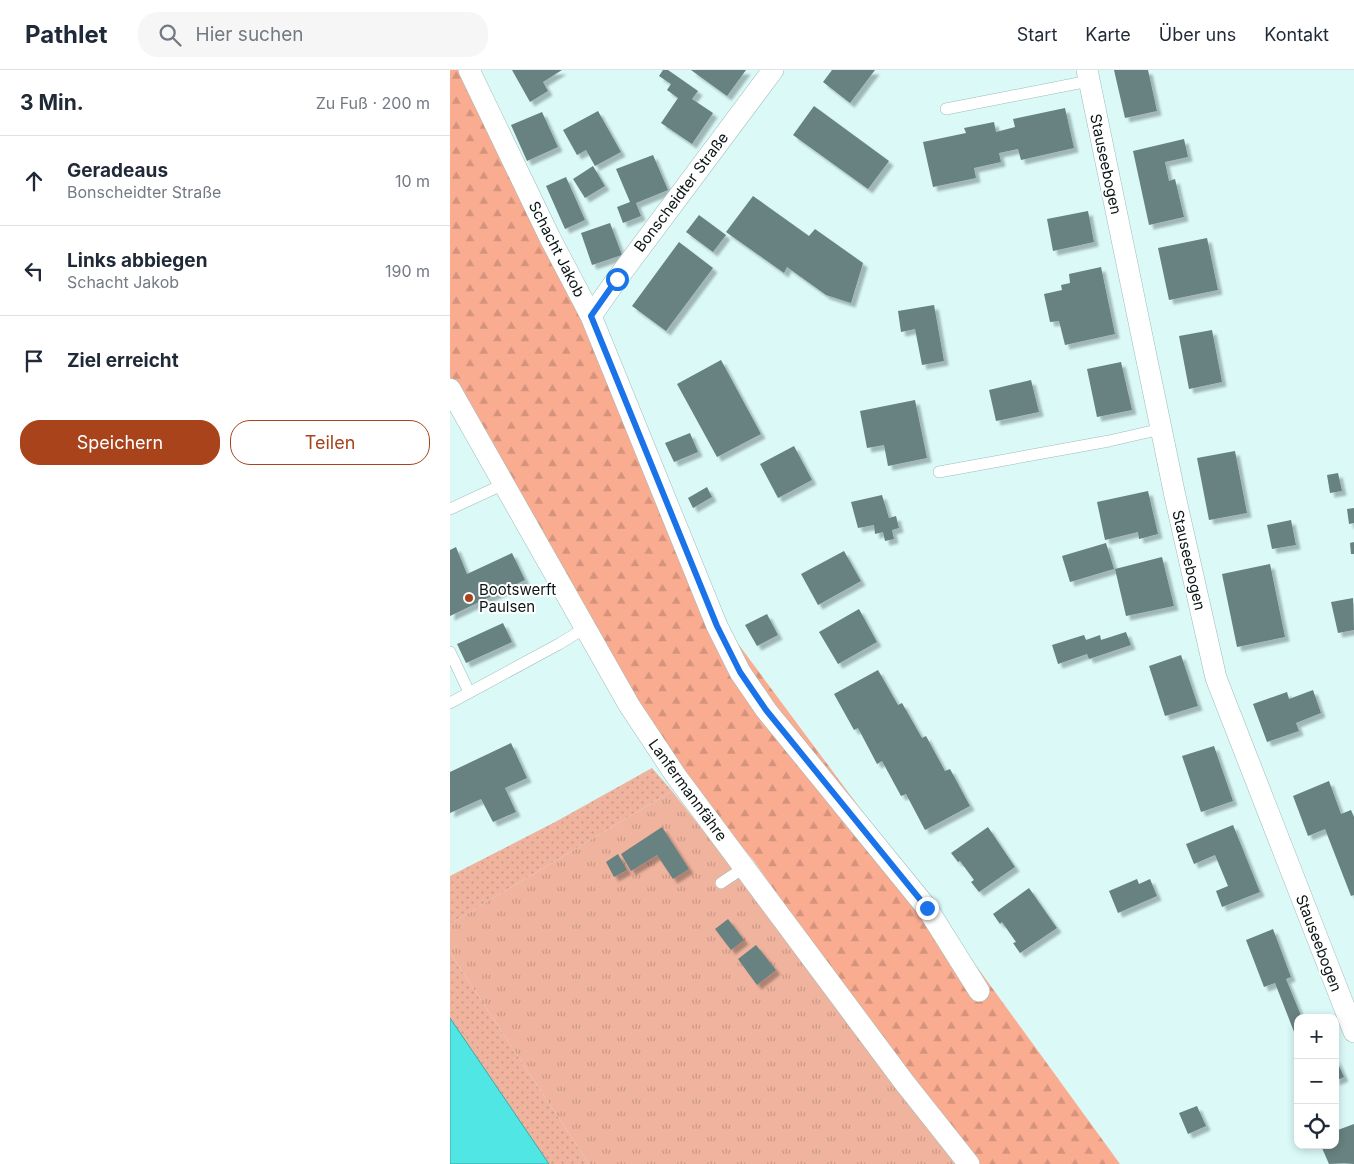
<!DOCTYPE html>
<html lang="de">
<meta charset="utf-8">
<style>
:root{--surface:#fff;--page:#f6f6f7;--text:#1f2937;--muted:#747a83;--line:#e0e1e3;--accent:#a9431b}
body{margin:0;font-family:Inter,sans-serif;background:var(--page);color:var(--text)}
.controls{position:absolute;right:15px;bottom:15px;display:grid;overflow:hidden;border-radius:10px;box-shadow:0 2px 8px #0003}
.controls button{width:45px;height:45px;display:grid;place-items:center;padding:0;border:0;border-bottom:1px solid var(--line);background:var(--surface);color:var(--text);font:25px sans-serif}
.stop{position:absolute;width:15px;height:15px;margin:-11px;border:4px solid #1a73e8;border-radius:50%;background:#fff}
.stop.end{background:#1a73e8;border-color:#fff;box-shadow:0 1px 5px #0008}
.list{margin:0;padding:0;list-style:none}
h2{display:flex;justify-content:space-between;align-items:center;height:65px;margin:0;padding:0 20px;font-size:21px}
h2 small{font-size:16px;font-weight:400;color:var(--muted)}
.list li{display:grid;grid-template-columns:32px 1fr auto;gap:15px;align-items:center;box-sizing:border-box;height:90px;padding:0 20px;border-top:1px solid var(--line)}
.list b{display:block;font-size:19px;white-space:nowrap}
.list p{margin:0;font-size:16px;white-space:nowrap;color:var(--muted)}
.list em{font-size:16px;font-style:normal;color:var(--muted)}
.actions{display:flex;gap:10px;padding:15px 20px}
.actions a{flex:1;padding:11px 0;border:1px solid var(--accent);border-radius:20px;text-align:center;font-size:18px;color:var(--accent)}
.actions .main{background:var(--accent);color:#fff}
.icon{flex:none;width:28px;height:28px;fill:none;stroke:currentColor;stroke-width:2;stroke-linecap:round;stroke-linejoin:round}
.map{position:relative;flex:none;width:904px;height:1094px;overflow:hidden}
header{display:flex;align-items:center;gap:30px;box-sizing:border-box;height:70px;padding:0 25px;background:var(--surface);border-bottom:1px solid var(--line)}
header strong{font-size:24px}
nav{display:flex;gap:28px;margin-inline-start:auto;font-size:18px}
.search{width:350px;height:45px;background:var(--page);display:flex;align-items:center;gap:12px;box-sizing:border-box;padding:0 18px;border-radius:20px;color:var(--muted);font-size:19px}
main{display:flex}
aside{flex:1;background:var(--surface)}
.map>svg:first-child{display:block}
</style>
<header>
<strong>Pathlet</strong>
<div class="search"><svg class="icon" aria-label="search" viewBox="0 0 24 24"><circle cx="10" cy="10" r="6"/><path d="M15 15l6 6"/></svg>Hier suchen</div>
<nav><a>Start</a><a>Karte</a><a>Über uns</a><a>Kontakt</a></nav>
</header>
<main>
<aside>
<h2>3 Min.<small>Zu Fuß · 200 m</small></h2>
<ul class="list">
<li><svg class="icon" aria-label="ahead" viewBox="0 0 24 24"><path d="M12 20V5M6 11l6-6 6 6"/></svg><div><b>Geradeaus</b><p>Bonscheidter Straße</p></div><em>10 m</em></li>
<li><svg class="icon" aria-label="left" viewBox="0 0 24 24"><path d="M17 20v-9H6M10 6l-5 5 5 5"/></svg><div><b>Links abbiegen</b><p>Schacht Jakob</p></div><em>190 m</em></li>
<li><svg class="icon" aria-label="arrive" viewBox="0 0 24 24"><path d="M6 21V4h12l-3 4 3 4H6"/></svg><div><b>Ziel erreicht</b></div></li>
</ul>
<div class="actions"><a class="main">Speichern</a><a>Teilen</a></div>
</aside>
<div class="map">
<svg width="904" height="1094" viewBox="0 0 904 1094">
<defs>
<pattern id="grass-dots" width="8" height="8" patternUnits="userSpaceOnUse" patternTransform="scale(1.25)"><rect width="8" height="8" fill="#efb39e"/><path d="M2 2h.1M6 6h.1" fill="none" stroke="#cc9987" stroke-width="1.8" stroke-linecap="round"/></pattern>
<pattern id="forest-firs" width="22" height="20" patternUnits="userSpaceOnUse" patternTransform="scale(1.25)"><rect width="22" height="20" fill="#faac91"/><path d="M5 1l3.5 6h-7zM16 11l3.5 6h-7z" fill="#d5937c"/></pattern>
<pattern id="park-tufts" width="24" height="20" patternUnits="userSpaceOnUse" patternTransform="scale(1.25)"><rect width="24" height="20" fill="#efb39e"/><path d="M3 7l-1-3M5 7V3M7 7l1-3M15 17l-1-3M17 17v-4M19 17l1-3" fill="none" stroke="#cc9987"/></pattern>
<filter id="shadow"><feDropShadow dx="4.5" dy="4.5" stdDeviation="1" flood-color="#0004"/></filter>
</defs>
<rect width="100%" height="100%" fill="#daf9f7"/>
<!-- grass -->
<path fill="url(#grass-dots)" d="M202 698 222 721 0 854V806L107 751Z
M0 883 139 1094H99L0 948Z"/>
<!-- forest -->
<path fill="url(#forest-firs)" d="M0 0H23L280 563 487 842 670 1094H524L459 1010 303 790 222 694 0 309Z"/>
<!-- park -->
<path fill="url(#park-tufts)" d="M222 721 284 800 505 1094H139L0 883V854Z"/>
<!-- water -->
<path fill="#50e6e4" stroke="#3ba7a6" d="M0 948 99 1094H0Z"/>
<!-- building -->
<path fill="#678281" filter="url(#shadow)" d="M62 0H112L93 12 98 21 80 32Z
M213 0H218L248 21 242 29 263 43 242 74 211 53 228 28 217 20 221 14 209 6Z
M241 0H296L277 26Z
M382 0H425L400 33 373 12Z
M664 0H698L707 41 675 48Z
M364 36 439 91 418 119 343 65Z
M615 38 624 78 571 90 568 79 549 83 551 92 524 98 526 108 483 117 473 72 516 63 514 58 544 52 546 62 565 57 563 49Z
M148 41 171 82 145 96 136 80 127 85 113 60Z
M92 42 108 77 77 91 61 55Z
M734 69 738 87 715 92 719 111 725 109 734 147 699 155 683 81Z
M203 85 218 120 186 133 191 146 173 153 167 137 180 132 166 99Z
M143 96 155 116 135 128 123 109Z
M116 107 135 150 115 159 96 116Z
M303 126 359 166 365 159 413 193 401 233 376 225 337 197 334 203 276 162Z
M638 141 644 172 603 181 597 149Z
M249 145 276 165 263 182 236 162Z
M160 153 172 185 142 195 131 163Z
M757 168 768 220 719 230 708 178Z
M229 172 263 198 216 261 182 236Z
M651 197 665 264 615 275 609 251 600 252 594 224 612 220 611 215 620 213 619 204Z
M484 235 494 291 472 295 465 259 451 262 448 241Z
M762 260 772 312 739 319 729 266Z
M271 290 311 364 267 387 227 314Z
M671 292 682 340 647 347 637 299Z
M581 310 589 342 546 351 539 320Z
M465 330 477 388 438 396 434 375 417 378 410 341Z
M240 363 248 382 224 392 215 373Z
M344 376 362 410 328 428 310 394Z
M785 381 797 443 759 450 747 388Z
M888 403 892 421 880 423 877 405Z
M257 417 262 427 243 438 238 428Z
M698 421 708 464 689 469 688 462 655 470 647 432Z
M432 425 439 448 446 446 449 458 442 460 444 469 435 471 433 462 425 464 424 455 408 458 401 432Z
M904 438V453L899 454 897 439Z
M841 450 846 475 822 479 817 455Z
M904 472V484H901L900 473Z
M656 473 664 499 620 512 612 486Z
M6 477 17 504 62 483 75 510 0 546V480Z
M394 481 411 511 368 535 351 504Z
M712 487 724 536 676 546 665 499Z
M820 494 835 567 787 577 772 504Z
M903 528 904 560 888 563 881 532Z
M409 539 427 572 388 594 369 562Z
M317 544 328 565 307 576 295 555Z
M53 553 62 572 16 593 7 574Z
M676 562 681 575 639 589 637 584 608 594 602 575 634 565 636 570 650 565 651 570Z
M731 585 748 636 715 646 699 596Z
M428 600 448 635 452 633 472 668 476 666 495 701 500 699 520 736 475 760 456 724 451 726 432 691 427 694 408 658 404 660 384 624Z
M863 620 871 643 846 653 849 661 817 672 803 634 837 622 839 629Z
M61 673 77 708 55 718 66 742 43 752 31 729 0 743V702Z
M764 676 783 731 751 742 732 686Z
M879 711 891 744 901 740 904 747V825L901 826 875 759 858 766 843 726Z
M783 755 810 822 772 837 766 821 778 816 765 785 744 794 736 774Z
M212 757 239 799 223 809 207 785 181 801 171 784Z
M538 757 565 797 529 822 521 812 524 810 510 791 508 792 501 783Z
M168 784 177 800 164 807 156 792Z
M687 809 689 814 700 809 707 826 668 843 659 821Z
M579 818 607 858 570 883 563 873 566 872 552 852 550 854 543 844Z
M278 849 294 870 281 880 265 859Z
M823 859 841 907 836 909 852 948H848V972L825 913 814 917 796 870Z
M306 875 326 900 307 915 288 889Z
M885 987 894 1007 885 1011Z
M747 1036 756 1056 738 1064 729 1043Z
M904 1054V1094L894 1093 879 1094 872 1078 879 1075H885V1061Z"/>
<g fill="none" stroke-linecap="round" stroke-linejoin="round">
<defs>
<path id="service" d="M496 39 639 11
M489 402 659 371 711 359
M0 439 54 414
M0 582 19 622
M0 633 109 574 135 558
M271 813 295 797"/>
<path id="minor" d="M19 0 100 168 141 246 267 556 290 602 316 640 477 838 529 921
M637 0 725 426 766 608 904 962
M141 246 167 209 323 0
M0 319 179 635 226 706 454 1012 519 1094"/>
</defs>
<!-- service casing -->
<use href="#service" stroke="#9fbbba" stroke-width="12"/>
<!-- minor casing -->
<use href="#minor" stroke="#9fbbba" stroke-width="22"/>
<!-- service -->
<use href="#service" stroke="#fff" stroke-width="11"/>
<!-- minor -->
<use href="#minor" stroke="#fff" stroke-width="21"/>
</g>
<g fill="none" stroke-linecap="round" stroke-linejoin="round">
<!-- route -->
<path stroke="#1a73e8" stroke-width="6" d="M167 209 141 246 267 556 290 602 316 640 477 838"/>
</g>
<!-- markers -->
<circle fill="#a9431b" stroke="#fff" stroke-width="2" cx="19" cy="528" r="5"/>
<g text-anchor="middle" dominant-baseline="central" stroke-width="4" stroke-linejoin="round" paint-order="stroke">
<!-- street labels -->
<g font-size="15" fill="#0b1515" stroke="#fff">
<text transform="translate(656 94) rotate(78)">Stauseebogen</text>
<text transform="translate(231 122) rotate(-53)">Bonscheidter Straße</text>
<text transform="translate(107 179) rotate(63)">Schacht Jakob</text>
<text transform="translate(739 490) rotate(77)">Stauseebogen</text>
<text transform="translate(238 720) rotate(54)">Lanfermannfähre</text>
<text transform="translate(869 873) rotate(69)">Stauseebogen</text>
</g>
<!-- poi labels -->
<g font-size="15" fill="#0b1515" stroke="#fff" text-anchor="start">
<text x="29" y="519">Bootswerft<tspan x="29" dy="17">Paulsen</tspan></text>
</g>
</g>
</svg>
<div class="controls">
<button>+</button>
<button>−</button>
<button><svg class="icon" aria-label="locate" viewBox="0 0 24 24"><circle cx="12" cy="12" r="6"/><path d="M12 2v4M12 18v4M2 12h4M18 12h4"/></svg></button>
</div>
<div class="stop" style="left:167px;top:209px"></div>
<div class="stop end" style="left:477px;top:838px"></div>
</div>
</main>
